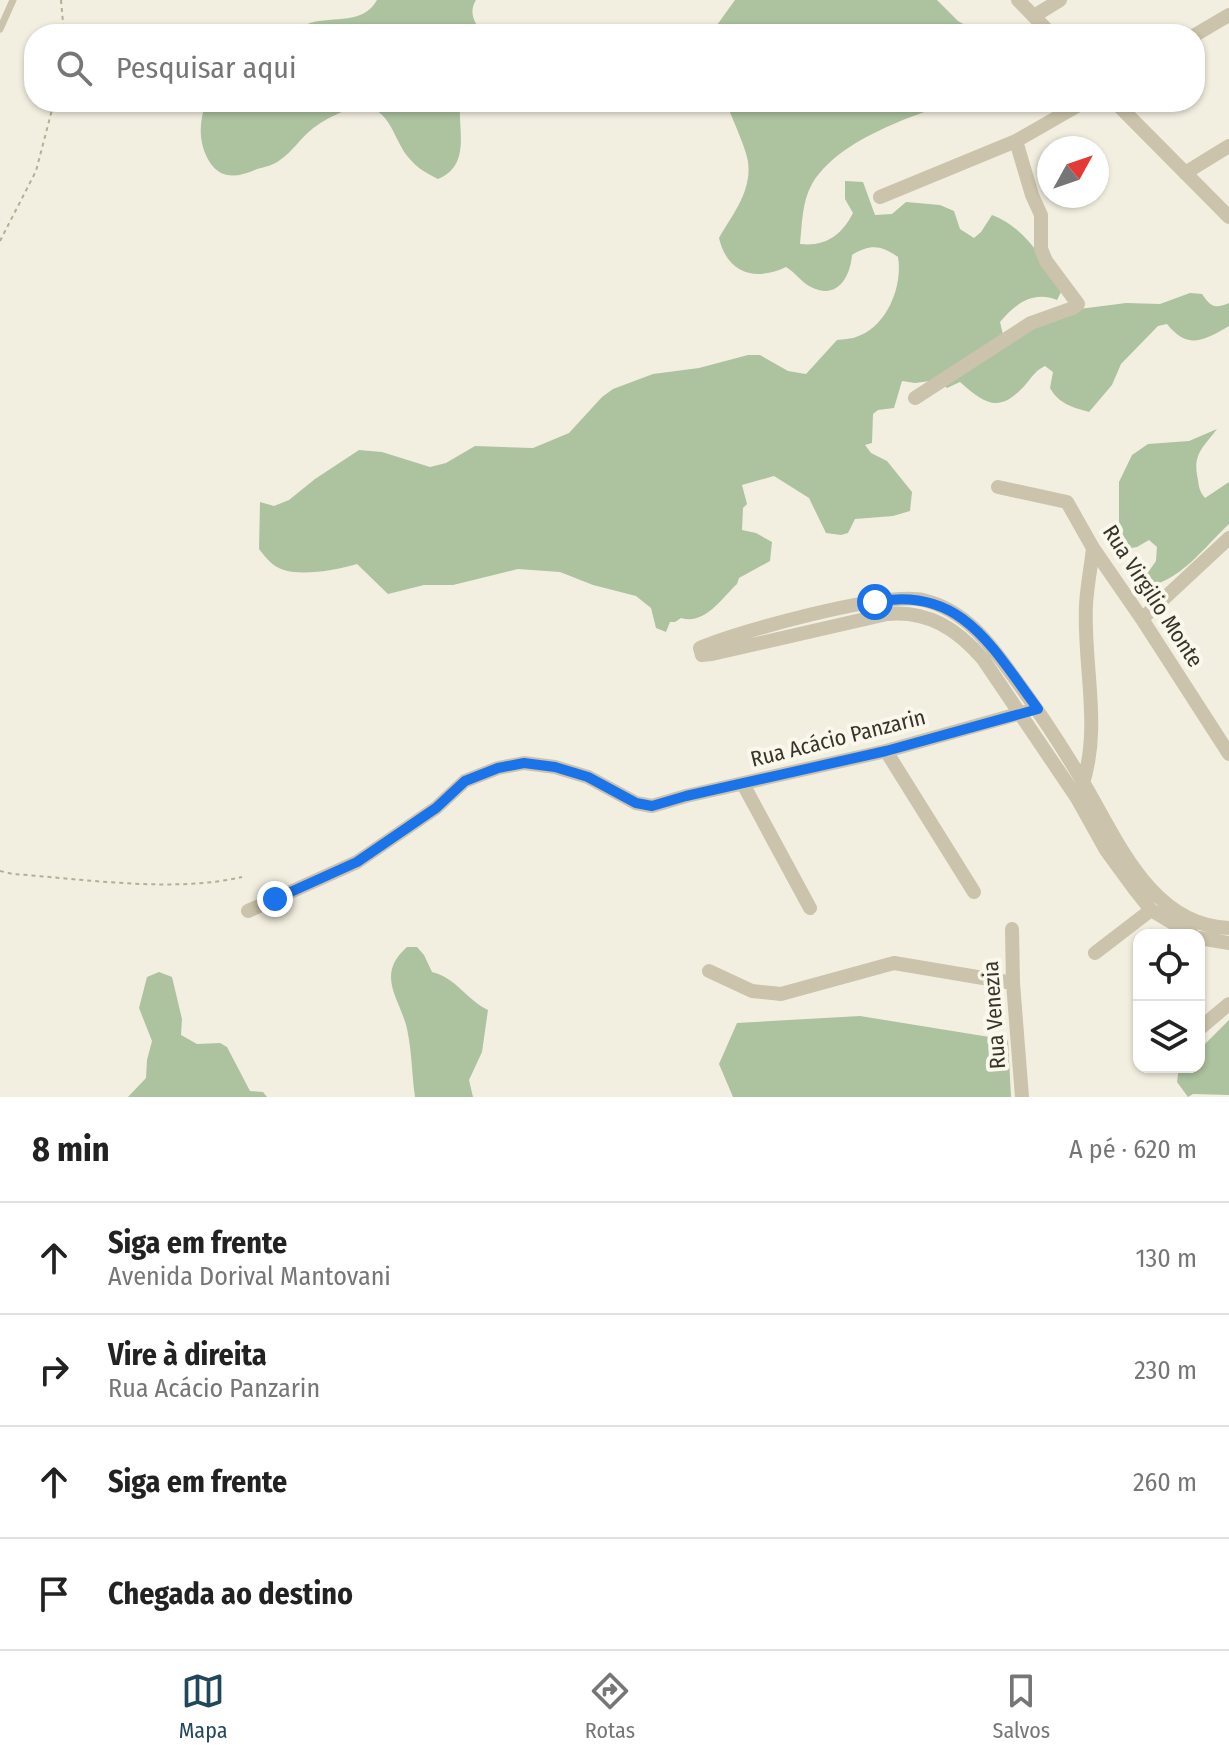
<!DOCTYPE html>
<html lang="pt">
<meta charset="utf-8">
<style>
:root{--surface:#fff;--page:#f6f6f6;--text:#222;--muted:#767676;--line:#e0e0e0;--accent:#20475b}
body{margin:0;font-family:"Fira Sans Condensed",sans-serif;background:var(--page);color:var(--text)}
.controls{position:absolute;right:24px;bottom:24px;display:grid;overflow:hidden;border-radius:16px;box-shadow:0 2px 6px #0004}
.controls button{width:72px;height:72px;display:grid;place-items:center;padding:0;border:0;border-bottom:2px solid var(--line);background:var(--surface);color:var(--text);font:40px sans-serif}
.compass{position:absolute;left:1037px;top:136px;width:72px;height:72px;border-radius:50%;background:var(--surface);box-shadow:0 2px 6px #0004;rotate:50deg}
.stop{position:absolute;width:24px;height:24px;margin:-18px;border:6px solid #1a73e8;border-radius:50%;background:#fff}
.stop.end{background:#1a73e8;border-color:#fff;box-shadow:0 2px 8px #0008}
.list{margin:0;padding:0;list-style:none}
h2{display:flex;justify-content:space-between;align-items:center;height:104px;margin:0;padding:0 32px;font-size:34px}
h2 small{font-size:26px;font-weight:400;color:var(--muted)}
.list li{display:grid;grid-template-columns:52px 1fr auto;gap:24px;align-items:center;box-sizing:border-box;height:112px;padding:0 32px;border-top:2px solid var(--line)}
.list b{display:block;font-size:30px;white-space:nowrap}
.list p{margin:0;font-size:26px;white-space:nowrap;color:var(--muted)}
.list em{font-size:26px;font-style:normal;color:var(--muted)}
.icon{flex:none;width:44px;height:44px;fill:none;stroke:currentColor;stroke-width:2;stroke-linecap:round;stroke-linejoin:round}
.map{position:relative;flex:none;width:1229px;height:1097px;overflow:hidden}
.search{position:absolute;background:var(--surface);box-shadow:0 2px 6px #0004;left:24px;right:24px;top:24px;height:88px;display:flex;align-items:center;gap:20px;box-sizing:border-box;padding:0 28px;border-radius:32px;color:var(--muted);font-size:30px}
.sheet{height:552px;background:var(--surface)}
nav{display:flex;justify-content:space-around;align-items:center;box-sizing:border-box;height:112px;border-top:2px solid var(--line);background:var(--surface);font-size:22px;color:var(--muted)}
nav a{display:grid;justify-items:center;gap:4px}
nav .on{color:var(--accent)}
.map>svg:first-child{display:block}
</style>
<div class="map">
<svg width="1229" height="1097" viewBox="0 0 1229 1097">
<rect width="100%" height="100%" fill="#f3efe0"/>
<!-- green -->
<path fill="#adc29f" d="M377 0H476C468 13 475 22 482 34H294C299 30 304 25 310 23 334 16 363 25 377 0Z
M735 0H937L958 21 981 34H714L717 25Z
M206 102H460C458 131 471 165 438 179 426 173 417 168 408 157 394 140 389 105 361 107 346 108 323 120 311 130 300 139 292 152 280 160 274 165 265 167 257 169 239 177 221 181 209 161 198 142 199 122 206 102Z
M726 102H955C910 116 837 141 812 184 802 201 802 225 800 244 825 247 842 235 853 213L845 199V181L863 182 875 215 892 214 906 202 940 205 954 211 960 229 974 238 981 232 992 215C1025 227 1044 261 1062 290L1057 300C1033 290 1015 304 1000 322L1004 339 1056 312 1126 303 1160 304 1190 293 1202 294C1211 307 1214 309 1229 303V326C1203 341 1188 350 1167 324L1158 326 1121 364 1112 385 1089 412C1072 407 1059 404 1050 388L1053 372 1045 366C1036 370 1032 377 1026 384 1000 414 986 405 960 382L947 388 938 380 915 383 902 381 894 408 878 410 873 414 872 443 865 445 871 453 887 461 912 492 910 511 893 516 855 519 848 533 841 535 826 533 809 498 774 476 742 485 747 504 743 508 742 530 756 533 772 542 770 561 739 578 737 584C721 599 705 625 681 618L675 622H670L666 632 656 628 651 608 636 596 593 585 560 572 518 569 453 585H424L388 594 357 564C338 570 303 576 284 570 273 567 266 558 259 549L260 502 274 506 289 500 315 479 359 450 382 452 430 467 446 463 475 446 533 448 569 433 602 397 613 389 653 374 699 368 748 355H760L788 371 806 374 837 340C843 339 851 339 856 337 887 327 903 286 898 257 881 245 870 244 852 255 850 278 837 300 811 287 802 283 796 273 786 267 755 282 727 273 719 238 733 214 752 191 748 162 747 150 731 116 726 102Z
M1217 429C1203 448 1192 454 1198 480 1199 488 1200 492 1205 498L1229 482V524C1206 545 1177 586 1143 586L1142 581 1156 561 1157 547 1149 540 1137 547 1125 549 1119 540V482L1132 455 1148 444 1189 441Z
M407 947H417L424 955 432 972C455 977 467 1000 488 1010L482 1052 469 1080 473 1097H415C412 1076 412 1055 408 1034 403 1001 373 977 407 947Z
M159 972 172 977 182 1019 181 1035 197 1044 220 1043 227 1047 250 1091 263 1092 267 1097H128L146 1078 147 1060 152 1041 139 1008 147 977Z
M860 1016 1008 1040 1011 1097H733L719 1064 737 1023Z
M1229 1020V1095L1193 1094 1188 1097 1177 1082 1179 1067H1199V1050Z"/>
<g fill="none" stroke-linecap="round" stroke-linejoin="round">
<!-- path -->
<path stroke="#b7ad95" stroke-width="2" stroke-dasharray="4 4" stroke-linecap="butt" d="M61 0 64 34
M0 241 36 171 54 102
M0 871 13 874C84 879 173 893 242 877"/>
<!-- lane -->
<path stroke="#cbc3ab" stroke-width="7" d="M0 29 13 0"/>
<!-- street -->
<path stroke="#cbc3ab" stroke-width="14" d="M1018 0 1051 34
M1034 16 1060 0
M1195 35 1229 15
M1115 102 1229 217
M1185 173 1229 146
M880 197 1016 141 1084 102
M915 398 1031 323 1073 308 1078 304 1046 261 1041 249V215L1032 195 1016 141
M998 487 1067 502 1093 548 1142 619 1229 754
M1142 619 1229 538
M886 751 974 892
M743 784 810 908
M1082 786C1102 728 1083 665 1086 605 1087 586 1091 567 1093 548
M248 911 357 862 436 808 465 781 498 768 524 763 555 767 588 777 636 803 652 806 686 796 886 751 1025 712
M1012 929 1013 983 1022 1097
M1193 935 1151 910 1136 891 1106 850 1077 798 983 659C957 629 928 610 887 614L712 654 702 655 700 648C740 631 884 591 923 600 965 610 989 642 1013 676 1038 710 1061 745 1083 782 1117 839 1151 926 1229 928
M1199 938 1229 943
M1095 953 1151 910
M709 971 752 991 781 994 894 963 1013 983
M1199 1029 1229 1004"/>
</g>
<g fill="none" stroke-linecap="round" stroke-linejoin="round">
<!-- route -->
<path stroke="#1a73e8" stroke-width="10" d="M275 899 357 862 436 808 465 781 498 768 524 763 555 767 588 777 636 803 652 806 686 796 886 751 1038 709C993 649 962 585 875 602"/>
</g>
<g text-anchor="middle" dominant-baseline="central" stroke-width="8" stroke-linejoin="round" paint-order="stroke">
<!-- street labels -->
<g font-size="22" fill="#39332a" stroke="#faf8ec">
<text transform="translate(1153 596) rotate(57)">Rua Virgilio Monte</text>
<text transform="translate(838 738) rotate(-14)">Rua Acácio Panzarin</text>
<text transform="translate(994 1015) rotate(-94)">Rua Venezia</text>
</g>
</g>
</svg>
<div class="controls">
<button><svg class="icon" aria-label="locate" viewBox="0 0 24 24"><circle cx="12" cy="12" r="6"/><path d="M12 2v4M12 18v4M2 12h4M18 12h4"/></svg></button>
<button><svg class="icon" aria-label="layers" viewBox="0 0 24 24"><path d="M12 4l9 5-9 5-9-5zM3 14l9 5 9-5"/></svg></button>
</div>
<svg class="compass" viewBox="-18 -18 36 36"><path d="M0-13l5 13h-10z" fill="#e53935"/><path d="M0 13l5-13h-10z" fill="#767676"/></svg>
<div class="stop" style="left:875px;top:602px"></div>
<div class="stop end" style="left:275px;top:899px"></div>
<div class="search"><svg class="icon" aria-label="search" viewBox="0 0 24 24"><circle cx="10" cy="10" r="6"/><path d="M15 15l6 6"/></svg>Pesquisar aqui</div>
</div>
<section class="sheet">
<h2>8 min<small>A pé · 620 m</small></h2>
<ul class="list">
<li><svg class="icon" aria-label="ahead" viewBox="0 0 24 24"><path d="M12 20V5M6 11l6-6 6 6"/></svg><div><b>Siga em frente</b><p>Avenida Dorival Mantovani</p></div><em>130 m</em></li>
<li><svg class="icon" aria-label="right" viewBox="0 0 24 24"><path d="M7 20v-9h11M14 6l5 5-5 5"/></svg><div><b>Vire à direita</b><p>Rua Acácio Panzarin</p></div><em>230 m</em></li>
<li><svg class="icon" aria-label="ahead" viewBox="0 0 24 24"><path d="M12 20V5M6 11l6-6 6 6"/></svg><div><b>Siga em frente</b></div><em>260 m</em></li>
<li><svg class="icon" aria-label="arrive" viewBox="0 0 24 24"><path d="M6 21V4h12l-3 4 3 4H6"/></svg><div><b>Chegada ao destino</b></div></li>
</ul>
</section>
<nav>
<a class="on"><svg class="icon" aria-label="map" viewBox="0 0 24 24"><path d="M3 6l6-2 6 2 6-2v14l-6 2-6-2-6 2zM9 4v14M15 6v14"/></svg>Mapa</a>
<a><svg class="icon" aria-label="directions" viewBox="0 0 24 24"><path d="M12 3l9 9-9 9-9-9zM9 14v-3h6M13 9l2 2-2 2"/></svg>Rotas</a>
<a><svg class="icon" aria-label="saved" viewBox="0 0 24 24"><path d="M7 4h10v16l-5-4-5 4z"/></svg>Salvos</a>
</nav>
